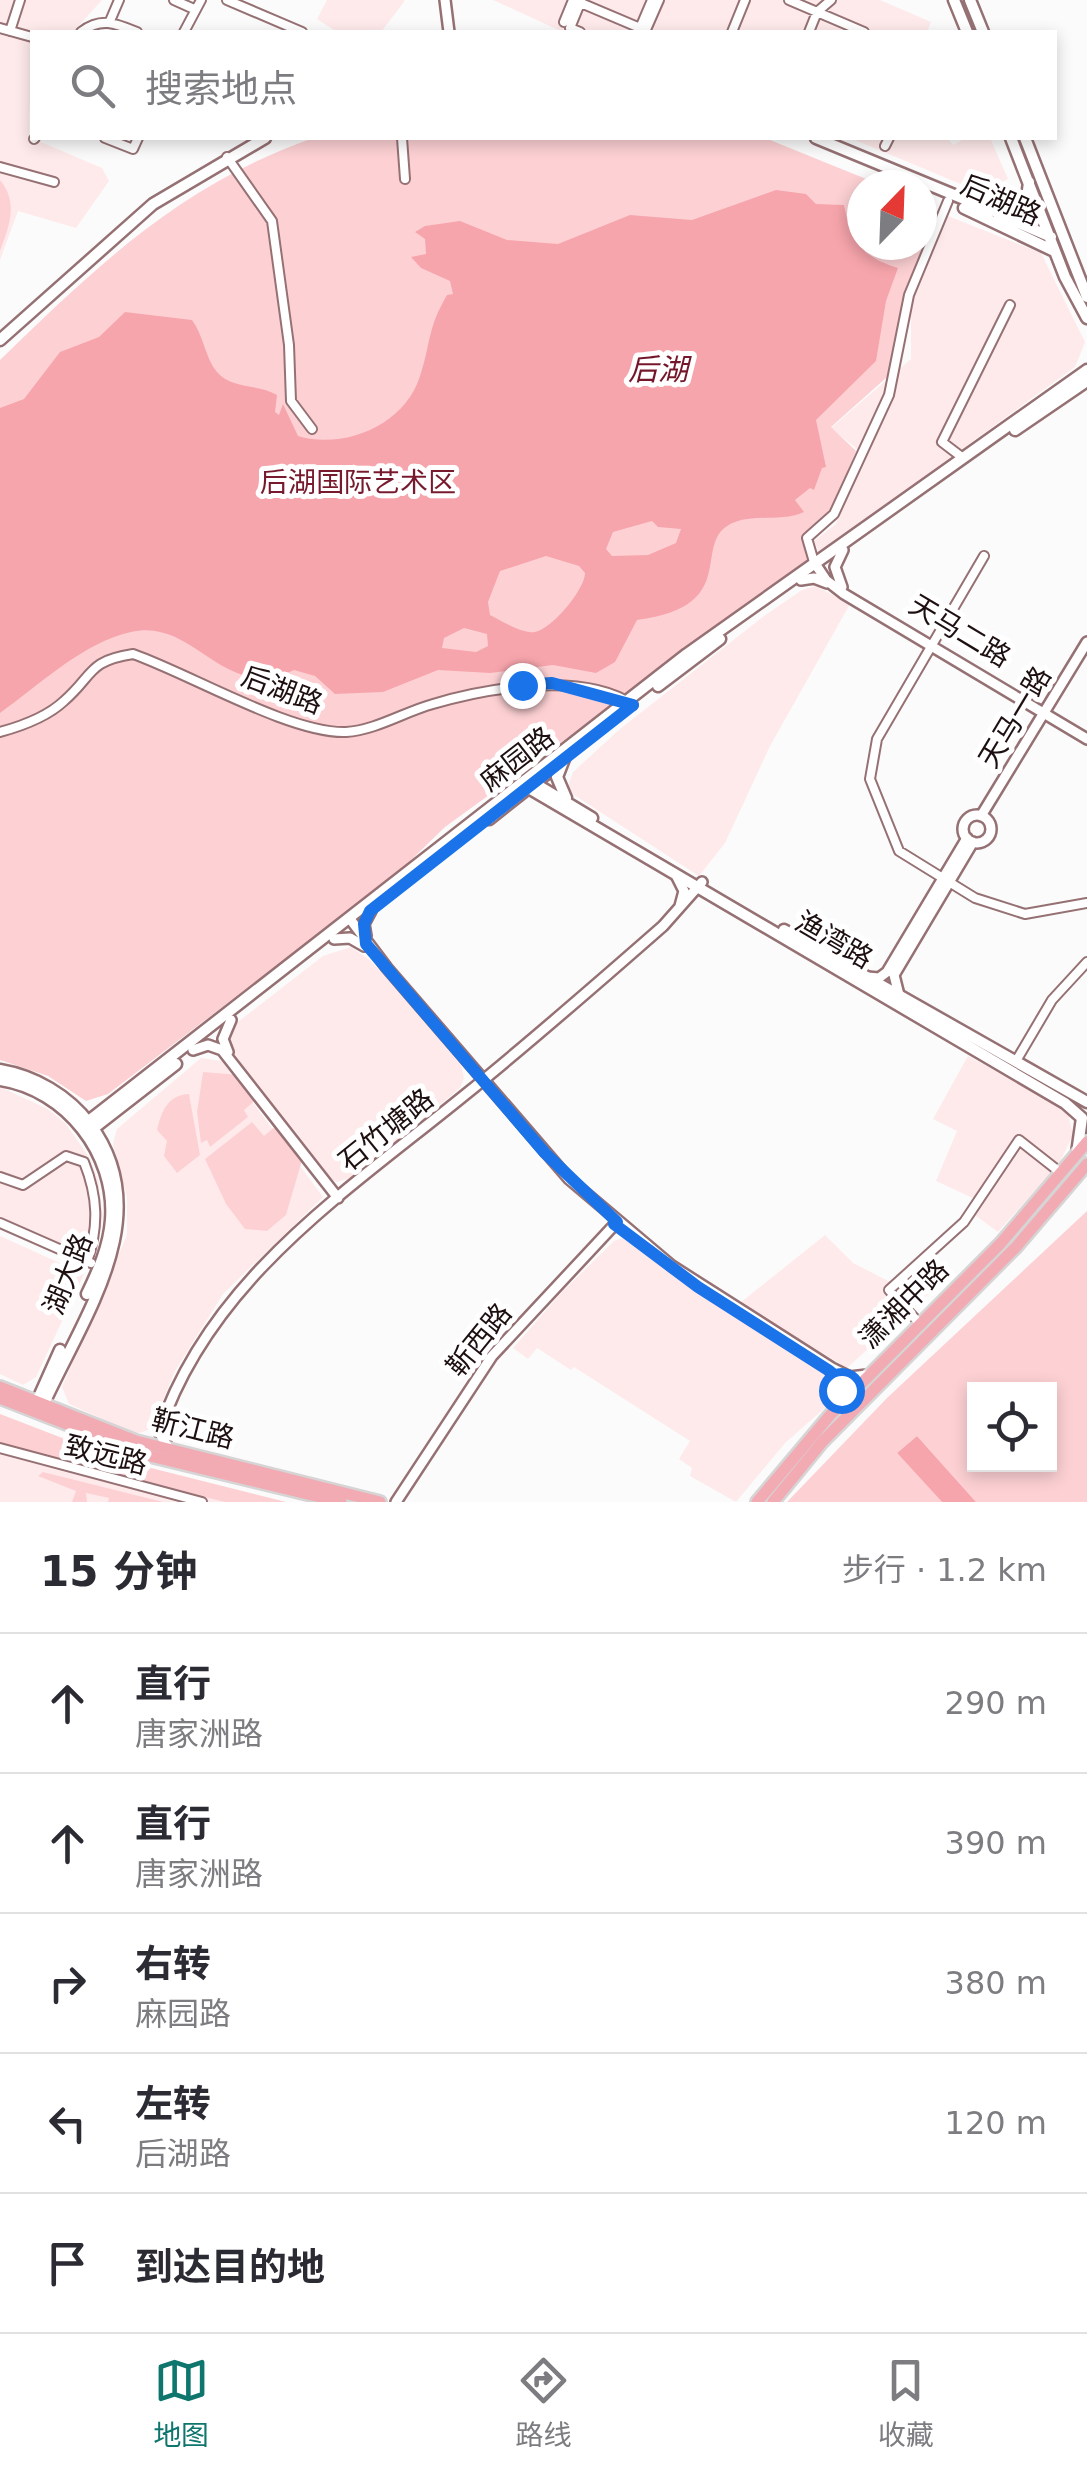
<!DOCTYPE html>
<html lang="zh">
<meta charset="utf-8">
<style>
:root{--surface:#fff;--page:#f7f7f7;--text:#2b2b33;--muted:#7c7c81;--line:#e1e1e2;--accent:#0f766e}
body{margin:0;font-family:"DejaVu Sans","Noto Sans SC",sans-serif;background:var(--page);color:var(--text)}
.controls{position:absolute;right:30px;bottom:30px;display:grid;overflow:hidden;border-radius:0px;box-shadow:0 5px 15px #0003}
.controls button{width:90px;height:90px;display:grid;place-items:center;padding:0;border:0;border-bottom:2px solid var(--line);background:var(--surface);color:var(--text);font:50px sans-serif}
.compass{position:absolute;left:847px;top:170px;width:90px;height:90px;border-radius:50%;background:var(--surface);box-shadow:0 5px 15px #0003;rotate:23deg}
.stop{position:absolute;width:30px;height:30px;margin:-22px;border:8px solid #1a73e8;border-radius:50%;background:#fff}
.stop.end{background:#1a73e8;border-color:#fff;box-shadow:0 2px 10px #0008}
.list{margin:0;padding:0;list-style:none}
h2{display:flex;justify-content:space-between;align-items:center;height:130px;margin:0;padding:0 40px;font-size:42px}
h2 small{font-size:32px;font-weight:400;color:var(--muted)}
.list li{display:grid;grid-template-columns:65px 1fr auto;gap:30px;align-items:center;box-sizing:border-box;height:140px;padding:0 40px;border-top:2px solid var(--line)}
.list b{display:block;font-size:38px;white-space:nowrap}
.list p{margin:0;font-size:32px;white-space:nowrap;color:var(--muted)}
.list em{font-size:32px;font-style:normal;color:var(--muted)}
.icon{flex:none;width:55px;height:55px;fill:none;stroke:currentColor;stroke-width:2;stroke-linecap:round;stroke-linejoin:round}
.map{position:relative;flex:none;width:1087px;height:1502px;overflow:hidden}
.search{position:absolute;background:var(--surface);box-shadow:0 5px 15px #0003;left:30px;right:30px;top:30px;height:110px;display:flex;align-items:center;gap:25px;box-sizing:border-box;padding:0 35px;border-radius:0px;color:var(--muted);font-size:38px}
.sheet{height:830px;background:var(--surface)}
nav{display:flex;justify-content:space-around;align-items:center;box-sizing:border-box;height:140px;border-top:2px solid var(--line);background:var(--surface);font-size:28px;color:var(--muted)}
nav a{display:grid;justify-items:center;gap:5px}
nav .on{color:var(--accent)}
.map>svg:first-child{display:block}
</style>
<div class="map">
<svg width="1087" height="1502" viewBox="0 0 1087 1502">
<rect width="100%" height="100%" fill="#fbfbfb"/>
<!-- built -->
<path fill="#ffeaeb" d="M0 0H102L73 32H32L29 137 102 168 109 181 76 228 18 211 0 260Z
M327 0H404V2L381 32H337L317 19Z
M493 0H880L931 22 927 32H563Z
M850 138H947L953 145 966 138H990L1008 179 980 192Z
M948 216 1041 253 1085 342 1075 367 819 553 814 541 836 524 863 454 831 428 911 359V301Z
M816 586 850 604 770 746 725 843 699 876 574 795 568 786 573 772 620 729 764 616 802 590Z
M351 947 371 961 461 1065 464 1078 460 1088 354 1177 337 1182 327 1177 266 1099 231 1053 227 1040 234 1025 323 956Z
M968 1056 1067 1110 1073 1135 1059 1164 998 1232 968 1210 977 1200 936 1181 957 1131 933 1119Z
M201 1058 222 1061 323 1197 223 1294 175 1371 151 1429 136 1434 69 1404 62 1387 127 1235V1197L113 1144 117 1129Z
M0 1087 48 1109 66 1124 89 1157 98 1179 103 1218 93 1268 0 1227Z
M825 1235 853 1263 894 1284 925 1255 946 1278 847 1368 740 1303Z
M0 1236 84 1274 36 1377 23 1385 0 1374Z
M622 1238 826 1372 836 1383 835 1399 785 1443 736 1502 690 1476 692 1468 679 1459 690 1441 574 1367 571 1370 537 1348 528 1359 513 1348 562 1292 614 1241Z
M0 1414 119 1460 286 1502H0Z"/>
<!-- green -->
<path fill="#fdd1d4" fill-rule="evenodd" d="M313 138H765L881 185H862V245H922V202L934 207 938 216 906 298 895 370 831 427 856 451 826 522 804 535 810 561 445 827 406 865 321 932 108 1094 86 1101 48 1076 0 1060V360C99 264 181 185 313 138Z
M0 180C19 203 9 226 0 251Z
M203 1072 239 1075 257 1099 244 1110 248 1117 210 1147 207 1140 201 1143 197 1112Z
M189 1094 200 1155 177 1173 164 1156 167 1141 157 1130C162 1110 168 1095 189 1094Z
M252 1122 264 1136 277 1125 303 1157 286 1215 267 1231 245 1229 226 1204 205 1159Z
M1087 1211V1502H976L917 1436 897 1453 942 1502H787L887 1398ZM974 1390H1050V1464H974Z
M0 1414 119 1460 286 1502H225L22 1452 0 1442Z
M43 1472 163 1502H108L109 1498 86 1493 87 1502H72L76 1491 38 1476Z"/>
<!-- water -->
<path fill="#f7a5ac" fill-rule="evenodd" d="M776 190 806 194 816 204 844 205C851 242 862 257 898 268L886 301 876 361 816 420 826 467 822 468 814 490 810 488 795 500 804 512C782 522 757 514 735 522 687 540 746 606 637 620L615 662 596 673 553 665 490 673 438 670 383 692 335 694 315 676 294 670C223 704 195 617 131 632 84 642 39 685 0 713V408L24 399 60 352 99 337 125 312 192 320C204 336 205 358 217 372 231 389 259 384 277 395L275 412 279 415 283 404 298 436C344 450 405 425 420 376 431 343 427 329 447 295L453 294 450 281 421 268 411 257 426 254 425 239 415 232 425 226 460 221 507 240 558 244 630 215 692 220ZM652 521 658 527 681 529 676 543 648 555 612 556 606 549 613 532ZM546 556 579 566 585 573C585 589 552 629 535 632 522 634 502 621 490 615L488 602 500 571ZM464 628 487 634 488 646 476 652 442 648 444 638Z
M917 1436 976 1502H942L897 1453Z"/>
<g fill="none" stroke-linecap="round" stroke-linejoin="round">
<defs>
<path id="minor" d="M174 0 194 9
M227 0 302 32
M789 0 864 32
M581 3 640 28
M110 21 119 0
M564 22 573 0
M0 28 32 37
M640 28 652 0
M10 31 20 0
M81 32C101 17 115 23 137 32
M184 32 201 0
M580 32 570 28 581 1
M645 32 659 0
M732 32 745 0
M809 32 817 12 831 0
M105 138 133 149 138 138
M402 138 405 179
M34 139 35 138
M885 146 889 138
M227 157 272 221 289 345 291 401 312 429
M0 167 54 182
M963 458 942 442 1010 305
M984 556 877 739 870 779 899 851 975 898 1025 914 1087 903
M814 562 807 538 834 514 889 395 909 295 948 201
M0 732C22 726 47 717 64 701 94 675 87 661 133 654 190 674 291 734 346 732 376 730 404 712 433 704 487 688 584 671 633 705
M1016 1061 1052 1000 1087 962
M0 1177 23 1185 66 1156 84 1162C98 1197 99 1226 87 1262
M0 1223 91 1263
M920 1324 889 1290 964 1222 1019 1140 1061 1173
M0 1448 202 1502"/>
<path id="tertiary" d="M445 0 449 32
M814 562 826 580 844 594 1087 739
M801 580 814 578 827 583
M842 587 835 567 843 550
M963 829a14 14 0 1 1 28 0a14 14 0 1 1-28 0Z
M981 816 1087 642
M677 877 684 891 680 906
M350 919 387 968 569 1179 672 1266 832 1368 850 1377 867 1375
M366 936 364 924 371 911
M334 939 350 938 364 946
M867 977 879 978 887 972 967 838
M899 995 894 975 973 842
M193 1050 208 1045 222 1050 338 1198
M228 1052 223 1039 231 1020
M831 1372 841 1384 837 1407
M169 1449 159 1432C209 1280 347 1191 466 1094 533 1040 598 983 663 926L702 882
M396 1502 492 1356 617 1222"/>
<path id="secondary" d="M954 0 967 32
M970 0 983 32
M816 138 993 211 1018 209 1027 198 1029 182
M1011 138 1065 277 1087 318
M1025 138 1087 297
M964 208 1052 250
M998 214 1051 237
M0 340 153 204 265 138
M1015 430 1087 381
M658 686 720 639
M564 759 557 777 566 798
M529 780 592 818
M527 787 1065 1103 1082 1118 1077 1153
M489 819 546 774
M784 930 1087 1102
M0 1070C35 1076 68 1095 90 1124 160 1217 80 1321 41 1410
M0 1080C66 1090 116 1154 111 1220 109 1247 98 1271 87 1294
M81 1127 687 654 1087 370
M86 1134 176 1064
M34 1408 60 1350"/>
<path id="primary" d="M0 1387 136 1441 380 1502
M0 1398 146 1455 341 1502
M757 1502 831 1414 1001 1243 1087 1142
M773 1502 823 1441 1016 1247 1087 1164"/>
</defs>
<!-- minor casing -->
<use href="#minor" stroke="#967174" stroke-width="12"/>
<!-- tertiary casing -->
<use href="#tertiary" stroke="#967174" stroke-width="14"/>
<!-- secondary casing -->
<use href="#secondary" stroke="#967174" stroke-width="15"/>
<!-- primary casing -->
<use href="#primary" stroke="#d6d4d4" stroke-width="16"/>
<!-- minor -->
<use href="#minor" stroke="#fff" stroke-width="8"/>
<!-- tertiary -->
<use href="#tertiary" stroke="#fff" stroke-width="9"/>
<!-- secondary -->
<use href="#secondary" stroke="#fff" stroke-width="10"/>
<!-- primary -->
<use href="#primary" stroke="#f2aab3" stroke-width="11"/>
</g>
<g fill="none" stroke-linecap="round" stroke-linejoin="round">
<!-- route -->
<path stroke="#1a73e8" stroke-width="12" d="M522 685 552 683 633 705 370 911 364 924 366 944 545 1153 617 1222 614 1224 698 1287 828 1370 839 1379 841 1390"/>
</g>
<g text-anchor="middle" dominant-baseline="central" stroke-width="10" stroke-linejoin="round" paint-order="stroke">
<!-- street labels -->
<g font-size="28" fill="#1e1011" stroke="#fff">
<text transform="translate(1001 200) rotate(24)">后湖路</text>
<text transform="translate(960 631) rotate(31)">天马二路</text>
<text transform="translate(282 690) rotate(21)">后湖路</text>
<text transform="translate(1015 717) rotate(-59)">天马一路</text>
<text transform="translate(517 759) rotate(-38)">麻园路</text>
<text transform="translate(834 940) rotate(30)">渔湾路</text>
<text transform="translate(386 1130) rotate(-39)">石竹塘路</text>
<text transform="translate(68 1274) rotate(-68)">湖大路</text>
<text transform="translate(904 1304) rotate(-45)">潇湘中路</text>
<text transform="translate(479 1340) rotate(-51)">靳西路</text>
<text transform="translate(193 1429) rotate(14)">靳江路</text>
<text transform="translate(106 1455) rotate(14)">致远路</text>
</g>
<!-- park labels -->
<g font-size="28" fill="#771a2e" stroke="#fff">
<text x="358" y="482">后湖国际艺术区</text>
</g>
<!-- water labels -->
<g font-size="30" font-style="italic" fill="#75172b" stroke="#fff">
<text x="658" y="369">后湖</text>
</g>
</g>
</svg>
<div class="controls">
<button><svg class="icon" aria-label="locate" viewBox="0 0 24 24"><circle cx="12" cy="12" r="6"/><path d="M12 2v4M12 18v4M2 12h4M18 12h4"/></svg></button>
</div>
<svg class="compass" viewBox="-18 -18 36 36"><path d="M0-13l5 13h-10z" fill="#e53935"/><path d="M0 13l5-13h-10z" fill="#7c7c81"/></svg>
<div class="stop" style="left:841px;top:1390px"></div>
<div class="stop end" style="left:522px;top:685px"></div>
<div class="search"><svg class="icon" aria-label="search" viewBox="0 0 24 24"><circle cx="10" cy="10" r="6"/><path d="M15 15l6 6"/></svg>搜索地点</div>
</div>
<section class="sheet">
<h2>15 分钟<small>步行 · 1.2 km</small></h2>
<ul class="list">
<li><svg class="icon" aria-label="ahead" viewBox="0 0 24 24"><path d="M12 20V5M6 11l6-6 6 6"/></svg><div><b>直行</b><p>唐家洲路</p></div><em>290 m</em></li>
<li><svg class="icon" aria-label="ahead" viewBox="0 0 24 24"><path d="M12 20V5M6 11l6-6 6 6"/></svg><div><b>直行</b><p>唐家洲路</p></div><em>390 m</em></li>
<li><svg class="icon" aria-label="right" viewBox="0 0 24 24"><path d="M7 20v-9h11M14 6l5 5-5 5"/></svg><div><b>右转</b><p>麻园路</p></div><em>380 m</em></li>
<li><svg class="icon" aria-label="left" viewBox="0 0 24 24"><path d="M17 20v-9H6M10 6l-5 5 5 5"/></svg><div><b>左转</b><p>后湖路</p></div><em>120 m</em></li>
<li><svg class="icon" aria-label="arrive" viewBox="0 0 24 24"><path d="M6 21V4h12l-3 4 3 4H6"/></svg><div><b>到达目的地</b></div></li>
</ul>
</section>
<nav>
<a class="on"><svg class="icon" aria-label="map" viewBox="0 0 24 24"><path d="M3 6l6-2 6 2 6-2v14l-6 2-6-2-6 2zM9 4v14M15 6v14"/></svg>地图</a>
<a><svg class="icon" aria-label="directions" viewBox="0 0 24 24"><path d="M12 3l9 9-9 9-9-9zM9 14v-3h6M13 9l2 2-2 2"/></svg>路线</a>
<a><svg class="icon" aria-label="saved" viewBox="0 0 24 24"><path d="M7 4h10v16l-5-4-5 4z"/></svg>收藏</a>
</nav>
